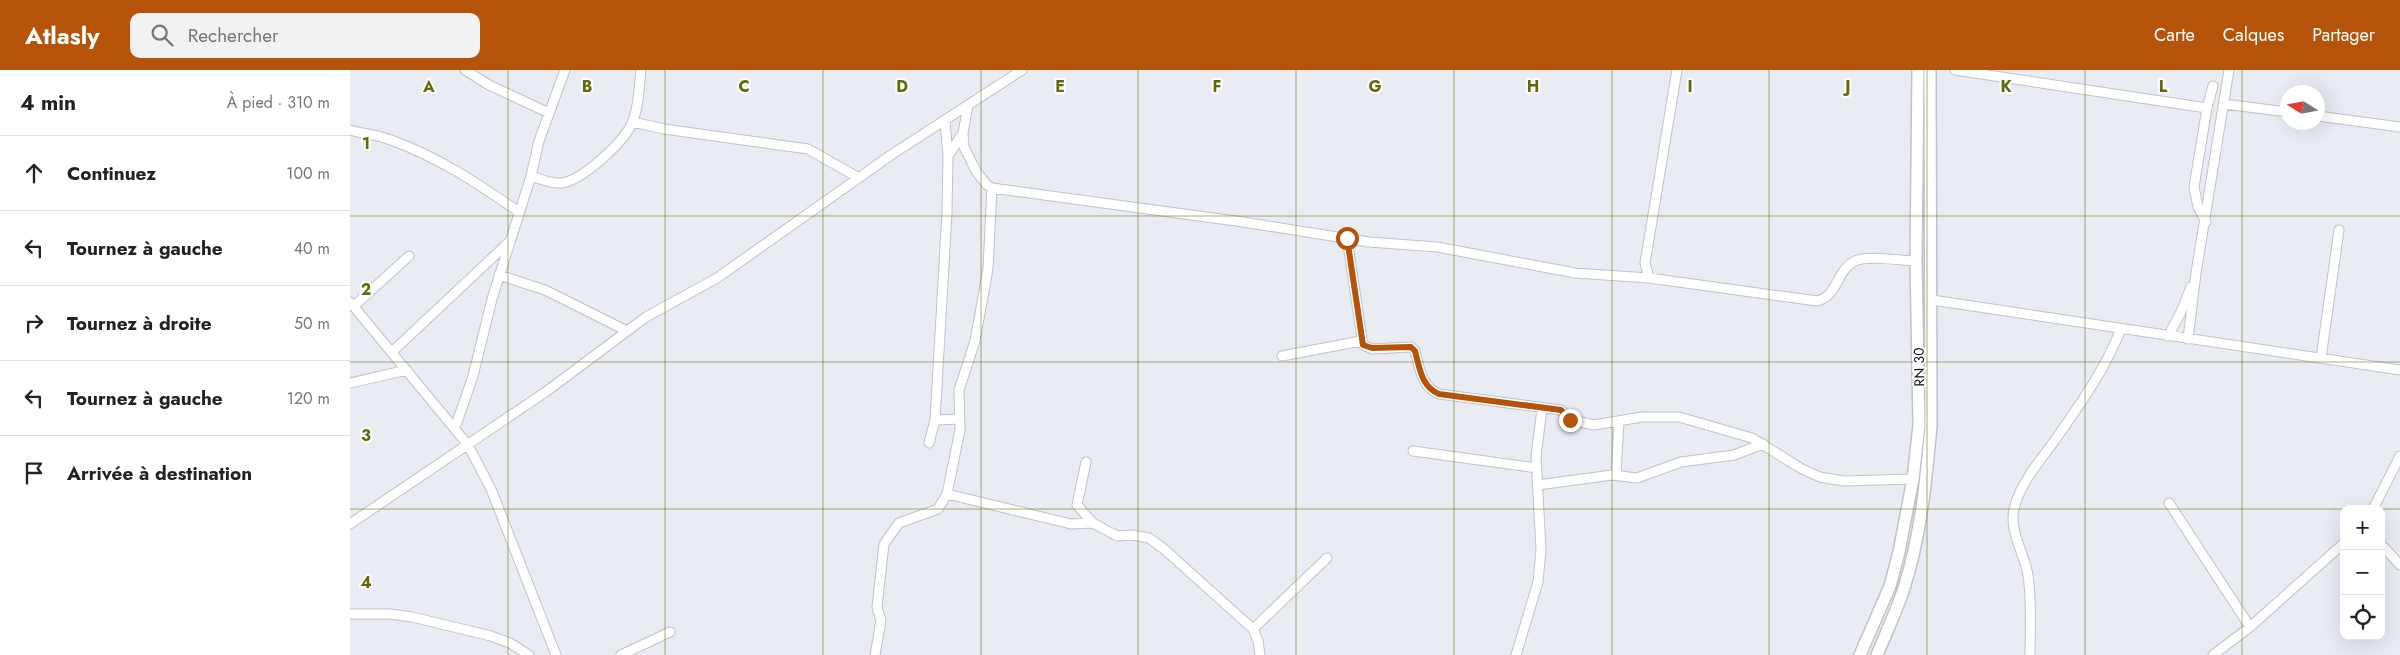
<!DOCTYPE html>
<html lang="fr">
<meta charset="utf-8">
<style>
:root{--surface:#fff;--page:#f2f2f2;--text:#222;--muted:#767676;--line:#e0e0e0;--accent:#b45309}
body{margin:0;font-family:Jost,sans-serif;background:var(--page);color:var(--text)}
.controls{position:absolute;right:15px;bottom:15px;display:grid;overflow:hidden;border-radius:10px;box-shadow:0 5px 20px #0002}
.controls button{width:45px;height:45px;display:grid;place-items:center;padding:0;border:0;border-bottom:1px solid var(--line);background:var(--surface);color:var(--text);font:25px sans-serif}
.compass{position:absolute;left:1930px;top:15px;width:45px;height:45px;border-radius:50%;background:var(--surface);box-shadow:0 5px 20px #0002;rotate:281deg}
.stop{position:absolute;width:15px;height:15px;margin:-11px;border:4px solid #b45309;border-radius:50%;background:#fff}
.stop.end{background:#b45309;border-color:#fff;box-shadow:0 1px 5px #0008}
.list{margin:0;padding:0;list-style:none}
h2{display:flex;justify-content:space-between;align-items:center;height:65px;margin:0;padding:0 20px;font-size:21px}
h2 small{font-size:16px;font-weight:400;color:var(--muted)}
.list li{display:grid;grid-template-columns:32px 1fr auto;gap:15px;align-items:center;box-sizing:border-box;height:75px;padding:0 20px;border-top:1px solid var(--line)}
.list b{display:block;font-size:19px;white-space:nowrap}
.list em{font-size:16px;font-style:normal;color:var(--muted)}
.icon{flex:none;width:28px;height:28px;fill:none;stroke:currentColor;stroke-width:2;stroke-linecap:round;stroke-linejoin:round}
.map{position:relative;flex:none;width:2050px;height:585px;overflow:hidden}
header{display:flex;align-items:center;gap:30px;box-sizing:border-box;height:70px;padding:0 25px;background:var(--accent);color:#fff}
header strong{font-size:24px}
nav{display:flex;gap:28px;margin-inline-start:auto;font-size:18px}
.search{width:350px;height:45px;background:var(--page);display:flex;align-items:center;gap:12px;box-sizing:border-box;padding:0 18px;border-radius:10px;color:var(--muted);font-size:19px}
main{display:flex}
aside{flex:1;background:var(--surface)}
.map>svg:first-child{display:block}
</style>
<header>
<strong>Atlasly</strong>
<div class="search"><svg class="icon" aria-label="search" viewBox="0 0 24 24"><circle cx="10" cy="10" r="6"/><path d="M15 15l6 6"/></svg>Rechercher</div>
<nav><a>Carte</a><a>Calques</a><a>Partager</a></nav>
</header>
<main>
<aside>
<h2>4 min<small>À pied · 310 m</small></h2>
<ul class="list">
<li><svg class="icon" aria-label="ahead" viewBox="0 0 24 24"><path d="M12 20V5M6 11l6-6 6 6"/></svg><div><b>Continuez</b></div><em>100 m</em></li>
<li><svg class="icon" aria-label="left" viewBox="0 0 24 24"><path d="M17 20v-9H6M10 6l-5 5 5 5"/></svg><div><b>Tournez à gauche</b></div><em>40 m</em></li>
<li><svg class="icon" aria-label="right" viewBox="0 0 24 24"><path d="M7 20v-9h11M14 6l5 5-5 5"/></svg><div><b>Tournez à droite</b></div><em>50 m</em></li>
<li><svg class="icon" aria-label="left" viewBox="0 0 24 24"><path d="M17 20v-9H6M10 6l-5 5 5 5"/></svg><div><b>Tournez à gauche</b></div><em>120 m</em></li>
<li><svg class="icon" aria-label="arrive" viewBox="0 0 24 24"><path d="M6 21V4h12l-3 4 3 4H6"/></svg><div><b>Arrivée à destination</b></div></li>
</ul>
</aside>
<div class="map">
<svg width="2050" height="585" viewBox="0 0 2050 585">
<rect width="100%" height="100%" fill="#eaecf4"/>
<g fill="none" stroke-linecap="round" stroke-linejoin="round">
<defs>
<path id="minor" d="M115 0 139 15 199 43
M1605 0 1857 38 1863 16
M1874 34 1938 42
M618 36 613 63 614 77 626 101 637 115 642 118 893 152 1019 172 1087 177 1225 203 1299 208 1467 231C1488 226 1486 202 1503 192 1515 184 1552 191 1566 191
M1968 46 2050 57
M283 52 314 59 458 79 509 108
M0 60C14 64 28 65 41 70 90 88 127 113 169 142
M598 86 613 63
M181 106C190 109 201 114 211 113 232 111 274 72 282 53 289 38 289 16 291 0
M1856 152 1848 137 1844 117 1857 38
M997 168 1013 275 1022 279 1061 277 1065 281C1070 299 1071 316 1089 324L1211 340 1220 350 1244 355 1292 347H1329L1402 368 1452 399 1470 407 1494 411 1563 409
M149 205 195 220 277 261
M1299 208 1295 193 1327 0
M1582 230 2050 300
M0 232 118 375 141 419 206 585
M4 236 59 186
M1818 266 1831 242 1841 217
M1838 269 1846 203 1879 0
M42 282 158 173
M932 286 1011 271
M1971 288 1989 160
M0 313 57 300
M585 350 597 143 598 86 595 51
M105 358 123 306 142 229 181 106 189 71 215 0
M579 373 585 350 610 349
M1063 381 1187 398
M736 392 727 435 743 453
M1266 405 1269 351
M1188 415 1262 405 1287 408 1331 392 1384 385 1413 374
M597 424 721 454 743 453 767 466 782 465 799 468 814 479 903 559 908 571 910 585
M1819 433 1900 557
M2023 439 2050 386
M0 454 197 321 296 247 367 208 541 85 672 0
M2031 474 2050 495
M0 544H40L62 547 141 566 160 573 179 585
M903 559 977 488
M271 585 320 562
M525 585 531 551 527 537 534 474 549 453 588 439 597 424 610 360 609 320 625 271 638 199 642 118
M1166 585 1188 512 1191 480 1186 386 1192 339
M1680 585C1680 558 1682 532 1678 505 1674 483 1659 461 1664 439 1670 413 1690 391 1705 370 1731 333 1754 301 1771 259
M1863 585 1900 557 1994 473"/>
<path id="major" d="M1510 585 1540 516 1549 482 1563 409 1569 355 1566 191 1568 0
M1527 585C1536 563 1547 540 1554 518 1571 465 1576 410 1581 356L1580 0"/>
</defs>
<!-- minor casing -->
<use href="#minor" stroke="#c0c2ca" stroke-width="11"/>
<!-- major casing -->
<use href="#major" stroke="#c0c2ca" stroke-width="14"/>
<!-- minor -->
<use href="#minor" stroke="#fff" stroke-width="9"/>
<!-- major -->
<use href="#major" stroke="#fff" stroke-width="11"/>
</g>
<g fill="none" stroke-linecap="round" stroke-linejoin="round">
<!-- route -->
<path stroke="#b45309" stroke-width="6" d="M997 168 1013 275 1022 278 1061 277 1065 281C1070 299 1071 316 1089 324L1211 340 1220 350"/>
</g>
<!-- grid -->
<path fill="none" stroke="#62690a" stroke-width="1" stroke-opacity="0.55" d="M158 0V585M315 0V585M473 0V585M631 0V585M788 0V585M946 0V585M1104 0V585M1262 0V585M1419 0V585M1577 0V585M1735 0V585M1892 0V585M0 146H2050M0 292H2050M0 439H1994M1994 439H2031M2031 439H2050"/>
<g text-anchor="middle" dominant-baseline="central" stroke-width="4" stroke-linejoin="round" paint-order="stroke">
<!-- street labels -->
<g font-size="14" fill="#0d0e10" stroke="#fff">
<text transform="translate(1569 297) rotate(-91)">RN 30</text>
</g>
</g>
<g font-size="16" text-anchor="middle" font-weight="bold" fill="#62690a" stroke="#fff" stroke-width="4" stroke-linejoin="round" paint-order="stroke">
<text x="79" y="22">A</text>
<text x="237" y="22">B</text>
<text x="394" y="22">C</text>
<text x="552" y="22">D</text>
<text x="710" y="22">E</text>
<text x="867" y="22">F</text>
<text x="1025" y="22">G</text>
<text x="1183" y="22">H</text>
<text x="1340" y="22">I</text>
<text x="1498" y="22">J</text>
<text x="1656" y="22">K</text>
<text x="1813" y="22">L</text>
<text x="16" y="79">1</text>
<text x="16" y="225">2</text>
<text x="16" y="371">3</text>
<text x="16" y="518">4</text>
</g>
</svg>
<div class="controls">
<button>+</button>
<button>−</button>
<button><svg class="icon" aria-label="locate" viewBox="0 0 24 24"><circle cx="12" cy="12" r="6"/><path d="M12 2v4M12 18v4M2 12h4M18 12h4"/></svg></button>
</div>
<svg class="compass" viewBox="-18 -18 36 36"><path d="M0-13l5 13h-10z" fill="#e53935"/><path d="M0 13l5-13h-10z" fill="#767676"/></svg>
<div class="stop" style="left:997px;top:168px"></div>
<div class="stop end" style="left:1220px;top:350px"></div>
</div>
</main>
